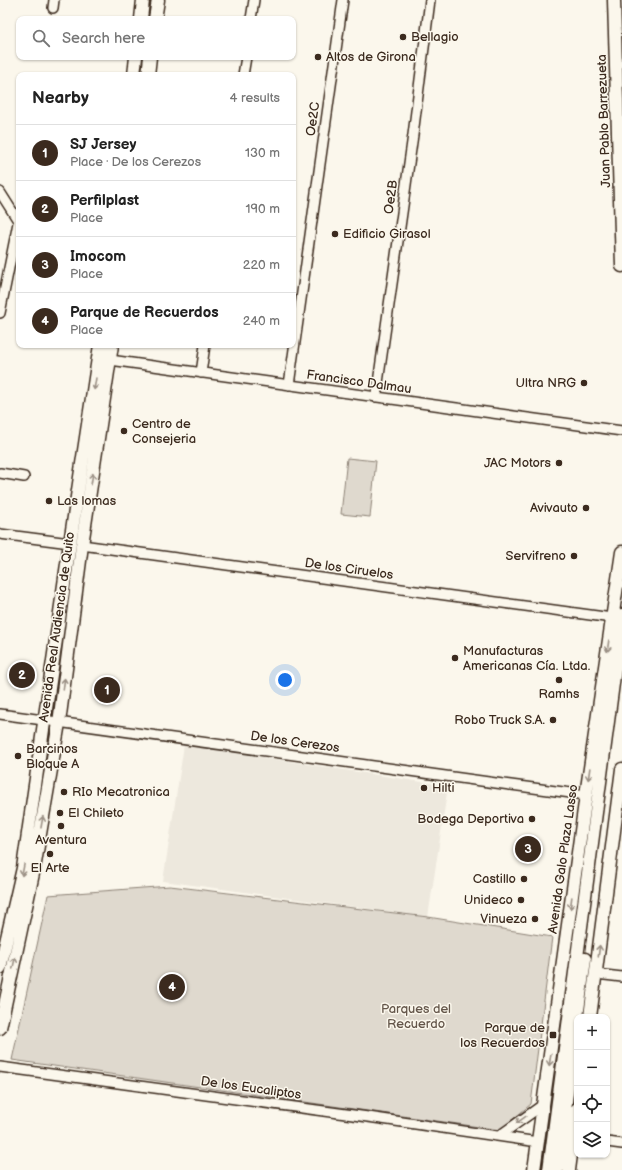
<!DOCTYPE html>
<meta charset="utf-8">
<style>
:root{--surface:#fff;--page:#f6f6f6;--text:#222;--muted:#767676;--line:#e0e0e0;--accent:#3b2a1e}
body{margin:0;font-family:"Balsamiq Sans",sans-serif;background:var(--page);color:var(--text)}
.controls{position:absolute;right:12px;bottom:12px;display:grid;overflow:hidden;border-radius:8px;box-shadow:0 1px 3px #0004}
.controls button{width:36px;height:36px;display:grid;place-items:center;padding:0;border:0;border-bottom:1px solid var(--line);background:var(--surface);color:var(--text);font:20px sans-serif}
.you{position:absolute;left:285px;top:680px;width:14px;height:14px;margin:-10px;border:3px solid #fff;border-radius:50%;background:#1a73e8;box-shadow:0 0 0 6px #1a73e833}
.badge{display:grid;place-items:center;width:26px;height:26px;border-radius:50%;background:var(--accent);color:#fff;font-size:13px;font-weight:700}
.pin{position:absolute;translate:-50% -50%;border:2px solid #fff;box-shadow:0 1px 4px #0006}
.list{margin:0;padding:0;list-style:none}
h2{display:flex;justify-content:space-between;align-items:center;height:52px;margin:0;padding:0 16px;font-size:17px}
h2 small{font-size:13px;font-weight:400;color:var(--muted)}
.list li{display:grid;grid-template-columns:26px 1fr auto;gap:12px;align-items:center;box-sizing:border-box;height:56px;padding:0 16px;border-top:1px solid var(--line)}
.list b{display:block;font-size:15px;white-space:nowrap}
.list p{margin:0;font-size:13px;white-space:nowrap;color:var(--muted)}
.list em{font-size:13px;font-style:normal;color:var(--muted)}
.icon{flex:none;width:22px;height:22px;fill:none;stroke:currentColor;stroke-width:2;stroke-linecap:round;stroke-linejoin:round}
.map{position:relative;flex:none;width:622px;height:1170px;overflow:hidden}
.search{position:absolute;background:var(--surface);box-shadow:0 1px 3px #0004;left:16px;top:16px;width:280px;height:44px;display:flex;align-items:center;gap:10px;box-sizing:border-box;padding:0 14px;border-radius:8px;color:var(--muted);font-size:15px}
.panel{position:absolute;background:var(--surface);box-shadow:0 1px 3px #0004;left:16px;top:72px;width:280px;height:276px;border-radius:8px}
.map>svg:first-child{display:block}
</style>
<div class="map">
<svg width="622" height="1170" viewBox="0 0 622 1170">
<rect width="100%" height="100%" fill="#fbf7ec"/>
<filter id="ink" filterUnits="userSpaceOnUse"><feTurbulence type="fractalNoise" baseFrequency=".025" numOctaves="2"/><feDisplacementMap in="SourceGraphic" scale="8" xChannelSelector="R" yChannelSelector="G"/><feConvolveMatrix kernelMatrix="1 2 1 2 8 2 1 2 1" color-interpolation-filters="sRGB"/></filter>
<g filter="url(#ink)">
<!-- built -->
<path fill="#ede8dd" d="M184 745 448 786 428 917 163 881Z"/>
<!-- green -->
<path fill="#dfd9ce" stroke="#8d8276" d="M347 458 376 461 370 517 341 514Z
M170 886 428 917 552 937 531 1104 500 1130 12 1060 48 895Z"/>
<g fill="none" stroke-linecap="round" stroke-linejoin="round">
<defs>
<path id="minor" d="M53 8 54 0
M251 19 254 0
M243 75 246 57
M0 192 19 222
M0 313 19 218
M107 355 110 360 622 431
M201 373 205 345
M289 385 343 0
M376 397 413 135 430 0
M0 473 24 477
M0 534 70 543
M82 545 612 618
M0 714 503 784 586 795
M596 974 622 977
M0 1067 368 1117 538 1142
M499 1136 544 1104
M607 1142 622 1144"/>
<path id="major" d="M614 0 622 266
M141 19 143 0
M155 19 158 0
M134 75 136 57
M148 75 150 57
M0 968 23 868 70 543 100 345
M577 1017 585 959
M590 1017 622 769
M0 1028 34 869 59 723 82 545 112 345
M534 1170 586 795 622 552
M549 1170 622 615
M557 1170 577 1018
M569 1170 577 1109"/>
</defs>
<!-- minor casing -->
<use href="#minor" stroke="#3b2a1e" stroke-width="12"/>
<!-- major casing -->
<use href="#major" stroke="#3b2a1e" stroke-width="15"/>
<!-- minor -->
<use href="#minor" stroke="#fbf7ec" stroke-width="9"/>
<!-- major -->
<use href="#major" stroke="#fbf7ec" stroke-width="12"/>
</g>
<!-- one-way arrows -->
<defs><path id="oneway-shaft" d="M-6 0H5M1.5-3L5.5 0L1.5 3" fill="none" stroke-width="1.6" stroke-linecap="round" stroke-linejoin="round"/></defs>
<g stroke="#9b9085">
<use href="#oneway-shaft" transform="translate(95 384) rotate(99)"/>
<use href="#oneway-shaft" transform="translate(92 479) rotate(-81)"/>
<use href="#oneway-shaft" transform="translate(608 646) rotate(98)"/>
<use href="#oneway-shaft" transform="translate(64 684) rotate(-83)"/>
<use href="#oneway-shaft" transform="translate(589 774) rotate(98)"/>
<use href="#oneway-shaft" transform="translate(42 822) rotate(-80)"/>
<use href="#oneway-shaft" transform="translate(23 870) rotate(101)"/>
<use href="#oneway-shaft" transform="translate(571 903) rotate(98)"/>
<use href="#oneway-shaft" transform="translate(599 951) rotate(-83)"/>
<use href="#oneway-shaft" transform="translate(14 963) rotate(-78)"/>
<use href="#oneway-shaft" transform="translate(550 1060) rotate(98)"/>
<use href="#oneway-shaft" transform="translate(521 1120) rotate(144)"/>
</g>
</g>
<!-- markers -->
<g fill="#3b2a1e" stroke="#fbf7ec" stroke-width="1.5">
<circle cx="403" cy="37" r="4"/>
<circle cx="318" cy="57" r="4"/>
<circle cx="335" cy="234" r="4"/>
<circle cx="584" cy="383" r="4"/>
<circle cx="124" cy="431" r="4"/>
<circle cx="559" cy="463" r="4"/>
<circle cx="49" cy="501" r="4"/>
<circle cx="586" cy="508" r="4"/>
<circle cx="574" cy="556" r="4"/>
<circle cx="455" cy="658" r="4"/>
<circle cx="559" cy="680" r="4"/>
<circle cx="553" cy="720" r="4"/>
<circle cx="18" cy="756" r="4"/>
<circle cx="424" cy="788" r="4"/>
<circle cx="64" cy="792" r="4"/>
<circle cx="60" cy="813" r="4"/>
<circle cx="532" cy="819" r="4"/>
<circle cx="61" cy="826" r="4"/>
<circle cx="50" cy="854" r="4"/>
<circle cx="524" cy="879" r="4"/>
<circle cx="521" cy="900" r="4"/>
<circle cx="535" cy="919" r="4"/>
<rect x="549" y="1031" width="8" height="8" rx="2"/>
</g>
<g text-anchor="middle" dominant-baseline="central" stroke-width="3" stroke-linejoin="round" paint-order="stroke">
<!-- poi labels -->
<g font-size="13" fill="#3b2a1e" stroke="#fbf7ec" text-anchor="start">
<text x="411" y="37">Bellagio</text>
<text x="326" y="57">Altos de Girona</text>
<text x="343" y="234">Edificio Girasol</text>
<text x="576" y="383" text-anchor="end">Ultra NRG</text>
<text x="132" y="424">Centro de<tspan x="132" dy="15">Consejeria</tspan></text>
<text x="551" y="463" text-anchor="end">JAC Motors</text>
<text x="57" y="501">Las lomas</text>
<text x="578" y="508" text-anchor="end">Avivauto</text>
<text x="566" y="556" text-anchor="end">Servifreno</text>
<text x="463" y="651">Manufacturas<tspan x="463" dy="15">Americanas Cía. Ltda.</tspan></text>
<text x="559" y="694" text-anchor="middle">Ramhs</text>
<text x="545" y="720" text-anchor="end">Robo Truck S.A.</text>
<text x="26" y="749">Barcinos<tspan x="26" dy="15">Bloque A</tspan></text>
<text x="432" y="788">Hilti</text>
<text x="72" y="792">RIo Mecatronica</text>
<text x="68" y="813">El Chileto</text>
<text x="524" y="819" text-anchor="end">Bodega Deportiva</text>
<text x="61" y="840" text-anchor="middle">Aventura</text>
<text x="50" y="868" text-anchor="middle">El Arte</text>
<text x="516" y="879" text-anchor="end">Castillo</text>
<text x="513" y="900" text-anchor="end">Unideco</text>
<text x="527" y="919" text-anchor="end">Vinueza</text>
<text x="545" y="1028" text-anchor="end">Parque de<tspan x="545" dy="15">los Recuerdos</tspan></text>
</g>
<!-- street labels -->
<g font-size="13" fill="#3b2a1e" stroke="#fbf7ec">
<text transform="translate(313 119) rotate(-82)">Oe2C</text>
<text transform="translate(604 121) rotate(-92)">Juan Pablo Barrezueta</text>
<text transform="translate(391 197) rotate(-82)">Oe2B</text>
<text transform="translate(359 382) rotate(8)">Francisco Dalmau</text>
<text transform="translate(349 569) rotate(8)">De los Ciruelos</text>
<text transform="translate(57 627) rotate(-82)">Avenida Real Audiencia de Quito</text>
<text transform="translate(295 742) rotate(8)">De los Cerezos</text>
<text transform="translate(563 859) rotate(-82)">Avenida Galo Plaza Lasso</text>
<text transform="translate(251 1088) rotate(8)">De los Eucaliptos</text>
</g>
<!-- park labels -->
<g font-size="13" fill="#64564a" stroke="#fbf7ec">
<text x="416" y="1009">Parques del<tspan x="416" dy="15">Recuerdo</tspan></text>
</g>
</g>
</svg>
<div class="controls">
<button>+</button>
<button>−</button>
<button><svg class="icon" aria-label="locate" viewBox="0 0 24 24"><circle cx="12" cy="12" r="6"/><path d="M12 2v4M12 18v4M2 12h4M18 12h4"/></svg></button>
<button><svg class="icon" aria-label="layers" viewBox="0 0 24 24"><path d="M12 4l9 5-9 5-9-5zM3 14l9 5 9-5"/></svg></button>
</div>
<div class="you"></div>
<div class="pin badge" style="left:107px;top:690px">1</div>
<div class="pin badge" style="left:22px;top:675px">2</div>
<div class="pin badge" style="left:528px;top:849px">3</div>
<div class="pin badge" style="left:172px;top:987px">4</div>
<div class="search"><svg class="icon" aria-label="search" viewBox="0 0 24 24"><circle cx="10" cy="10" r="6"/><path d="M15 15l6 6"/></svg>Search here</div>
<section class="panel">
<h2>Nearby<small>4 results</small></h2>
<ul class="list">
<li><span class="badge">1</span><div><b>SJ Jersey</b><p>Place · De los Cerezos</p></div><em>130 m</em></li>
<li><span class="badge">2</span><div><b>Perfilplast</b><p>Place</p></div><em>190 m</em></li>
<li><span class="badge">3</span><div><b>Imocom</b><p>Place</p></div><em>220 m</em></li>
<li><span class="badge">4</span><div><b>Parque de Recuerdos</b><p>Place</p></div><em>240 m</em></li>
</ul>
</section>
</div>
